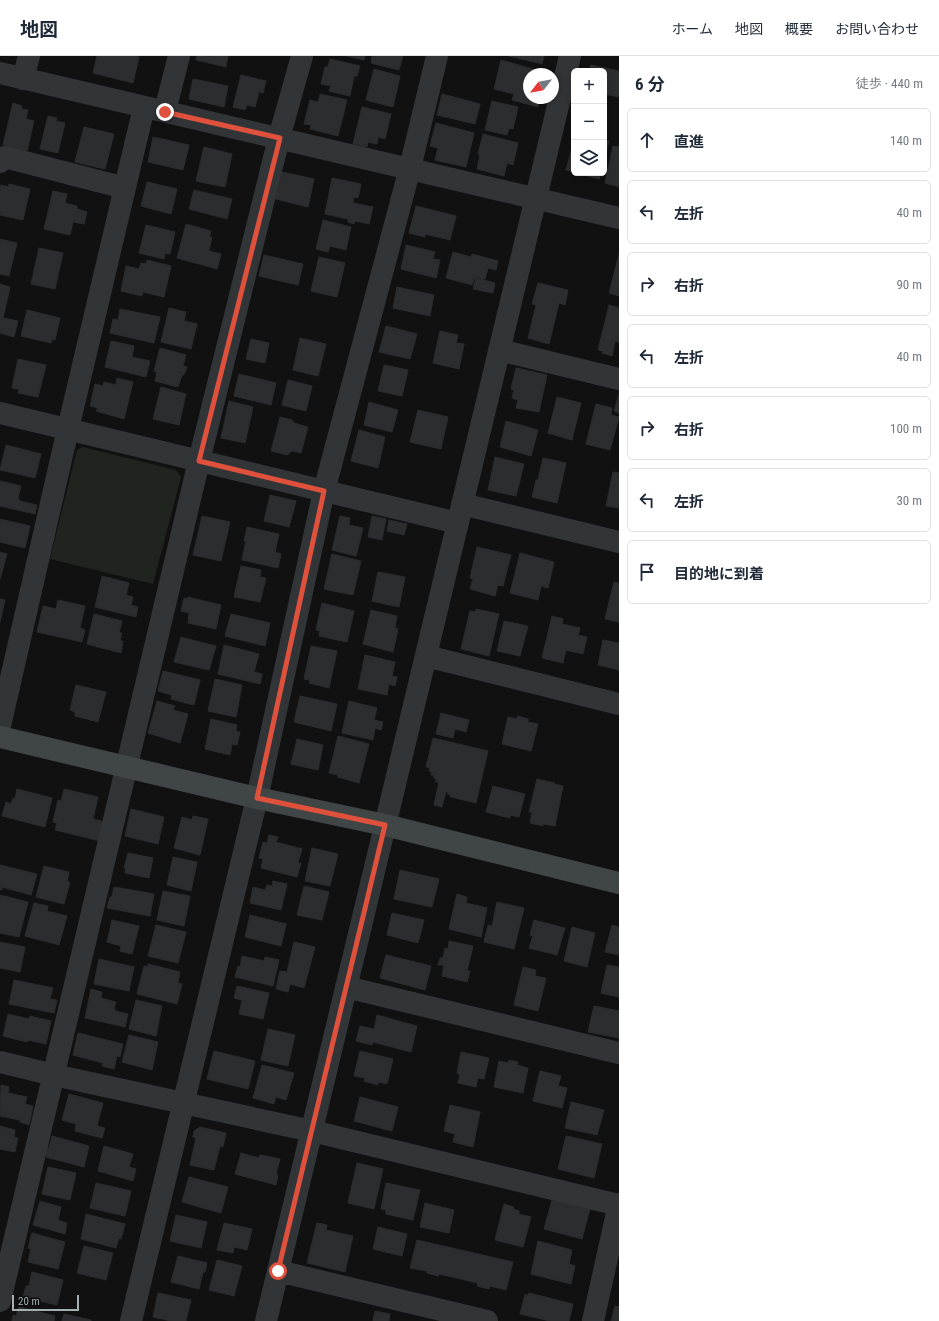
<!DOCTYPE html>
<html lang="ja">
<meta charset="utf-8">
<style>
:root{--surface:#fff;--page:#f2f2f3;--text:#1f2937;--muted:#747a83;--line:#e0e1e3}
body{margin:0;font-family:"Roboto Condensed","Noto Sans JP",sans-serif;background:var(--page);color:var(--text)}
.controls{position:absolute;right:12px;top:12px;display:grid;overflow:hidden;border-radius:6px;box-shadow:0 2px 6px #0003}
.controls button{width:36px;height:36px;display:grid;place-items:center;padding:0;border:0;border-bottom:1px solid var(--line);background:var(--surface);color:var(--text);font:20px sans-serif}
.compass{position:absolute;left:523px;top:12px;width:36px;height:36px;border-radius:50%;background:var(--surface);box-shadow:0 2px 6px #0003;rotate:239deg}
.scale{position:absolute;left:12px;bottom:10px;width:67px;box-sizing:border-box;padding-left:4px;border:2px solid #a3afb1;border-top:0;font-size:11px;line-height:14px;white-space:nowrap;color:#a3afb1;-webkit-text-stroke:3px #0c0c0d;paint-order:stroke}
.stop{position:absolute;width:12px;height:12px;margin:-9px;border:3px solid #df513c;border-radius:50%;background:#fff}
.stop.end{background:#df513c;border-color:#fff;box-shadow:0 1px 4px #0008}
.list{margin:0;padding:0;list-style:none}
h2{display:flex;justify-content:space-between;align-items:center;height:52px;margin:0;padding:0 16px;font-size:17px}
h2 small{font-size:13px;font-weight:400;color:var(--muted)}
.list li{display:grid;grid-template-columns:26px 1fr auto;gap:12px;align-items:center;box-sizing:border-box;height:64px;margin:0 8px 8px;padding:0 8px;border:1px solid var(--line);border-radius:6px}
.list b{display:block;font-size:15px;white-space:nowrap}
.list em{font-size:13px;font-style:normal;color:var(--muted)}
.icon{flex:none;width:22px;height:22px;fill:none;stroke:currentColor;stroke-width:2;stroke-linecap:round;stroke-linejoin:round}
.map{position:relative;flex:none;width:619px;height:1265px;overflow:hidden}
header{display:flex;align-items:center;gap:24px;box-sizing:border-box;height:56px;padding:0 20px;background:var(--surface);border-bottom:1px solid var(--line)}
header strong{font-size:19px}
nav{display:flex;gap:22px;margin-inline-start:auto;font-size:14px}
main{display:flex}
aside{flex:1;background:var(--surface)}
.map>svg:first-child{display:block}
</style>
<header>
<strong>地図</strong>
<nav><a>ホーム</a><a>地図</a><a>概要</a><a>お問い合わせ</a></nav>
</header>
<main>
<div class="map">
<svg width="619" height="1265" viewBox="0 0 619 1265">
<rect width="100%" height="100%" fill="#111112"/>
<!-- green -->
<path fill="#20241e" d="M83 391 176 414 181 421 153 528 50 503 77 394Z"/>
<!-- building -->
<path fill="#2c2d2e" stroke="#2b2c2e" d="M97 0H134L139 1 133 27 93 17Z
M197 0H228L226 11 196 4Z
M347 0H365L364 4Z
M372 0H403L399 14 371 7Z
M509 0H544L542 8Z
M330 3 360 10 357 20H354L350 40 329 35 331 30 321 28 325 11H328Z
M501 4 536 14 535 18H529V42H540L538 51 512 44 514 38 494 33Z
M591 9 619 15V41L604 38V15H589Z
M374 13 400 20 393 51 366 44Z
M241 19 266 25 263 37 259 36 255 51 247 49 245 54 233 51Z
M193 23 228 30 224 51 189 43Z
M320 38 347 44 338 80 310 73 311 69 304 68 310 44 318 46Z
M442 38 480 48 475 68 437 59Z
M492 45 518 51 513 73 509 72 507 79 485 74Z
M13 47 22 50 21 53 28 54 26 63 34 65 27 95 3 89Z
M362 51 391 58 385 83 378 81 377 88 368 86 367 91 353 88Z
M48 60 57 62 56 65 65 67 58 97 40 93Z
M436 67 474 77 466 111 435 104 438 92 430 90Z
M84 71 114 78 105 113 75 106Z
M483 78 518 87 513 109 507 107 504 120 477 113 480 99 478 98Z
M153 81 189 89 183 114 148 106Z
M574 84V116L566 114Z
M604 84 609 85 604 104Z
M613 90 619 91V131L605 127Z
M204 91 232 98 225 131 196 125Z
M278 115 314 123 308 151 272 142Z
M577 117H601L599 123Z
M332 122 361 128 358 142 354 141 353 147 373 151 369 168 355 165 354 168 348 166V163L325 158Z
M147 126 177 133 171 158 141 150Z
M9 128 30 133 23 164 0 159V134L1 129 9 131Z
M194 134 232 143 227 163 189 153Z
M53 135 67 138 65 147 77 150V153L87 156 84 168 73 166 70 179 44 173Z
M416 150 456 160 450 184 425 178V181L409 177Z
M323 164 351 171 346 194 330 190 328 196 316 193Z
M186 168 211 175 209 181H212L209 195 221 198 217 213 177 202Z
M146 169 175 176 170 198 165 197 164 203 139 197Z
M0 183 17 187 9 220 0 218Z
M406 189 435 196 433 203 440 204 436 222 401 213Z
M39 192 63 197 55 233 31 228Z
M453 196 471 201 472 198 498 205 496 214 488 212 485 223 475 221 472 229 446 222Z
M619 198V240L609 237Z
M264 199 303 208 298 229 259 220Z
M319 201 345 207 337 241 311 235Z
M147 204 171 210 164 241 143 236 142 240 121 235 126 210 139 213 141 207 146 208Z
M476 222 495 227 493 237 473 233Z
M538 227 568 234 565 249 559 247 549 288 528 282 536 249 532 248Z
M0 228 10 231 3 262 18 265 14 281 0 277Z
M397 231 434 239 430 260 393 252Z
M609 249 619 252V286L615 285 612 300 602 297 603 295 598 294Z
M169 252 186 256 184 265 197 268 191 293 161 286Z
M120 253 160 261 154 287 110 277 113 263 118 264Z
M27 254 60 262 55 284 52 283 51 287 21 280Z
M386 270 417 278 410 303 379 296Z
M440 275 458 279 456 287 464 288 459 313 433 307Z
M300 282 326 288 318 320 293 314Z
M251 283 269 287 265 307 246 303Z
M111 285 134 290 132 301 150 305 146 321 105 311Z
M160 292 186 299 183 310 187 311 184 319H182L178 331 155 325 157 316 154 315Z
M18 303 46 309 38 341 18 337 19 333 12 332Z
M384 309 408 314 402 340 378 335Z
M516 312 547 319 539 356 516 352 518 344 512 342 514 334 511 333Z
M239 318 276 327 271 349 234 340Z
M117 322 133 326 124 363 96 355 98 352 90 350 95 328 103 330 104 326 116 329Z
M288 324 312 330 306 355 282 349Z
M161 331 186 338 179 369 153 363Z
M619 338V357L614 355Z
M557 341 581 347 572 384 548 377Z
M229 345 253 351 245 387 221 382Z
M369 346 398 354 392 376 364 369Z
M596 348 612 352 611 359 619 361 610 394 586 388Z
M418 354 448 361 441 393 410 386Z
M280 361 292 364 294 367 308 371 301 397 292 395 287 399 271 395Z
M506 365 538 374 531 400 500 391Z
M359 374 385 381 378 412 351 405Z
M6 389 41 398 35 422 0 414Z
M495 401 524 408 516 440 488 434Z
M543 402 566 407 557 447 532 441 536 424H538Z
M613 416 619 417V452L606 450Z
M0 425 21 430 18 442 20 445 37 449 35 458 0 450Z
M270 439 296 445 289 471 264 465Z
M202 460 230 466 221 505 193 499Z
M340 460 350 462 349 469 363 472 356 500 332 494Z
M372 460 386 463 382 484 368 481Z
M0 463 30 470 25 492 0 486Z
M389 464 407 468 404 479 387 475Z
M247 471 279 478 275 496 281 498 278 512 242 504 246 485H244Z
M477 491 511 499 503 530 498 529 495 540 470 533 473 523 470 522Z
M0 496 7 498 0 523Z
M520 497 554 506 548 532 541 530 538 544 510 537Z
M332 498 361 505 353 539 324 533Z
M241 510 261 514 260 521 266 522 260 546 234 541Z
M378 516 405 521 399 551 372 545Z
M102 520 129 527 126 539 133 541 131 549 138 551 136 561 95 551Z
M614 526 619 527V566L605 563Z
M188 541 221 549 216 573 188 567 189 557 181 555 184 542 188 543Z
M0 543 5 544 0 566Z
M58 544 85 550 80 572 85 574 82 586 37 576 43 550 56 553Z
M322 547 354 555 347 586 319 580 320 575 316 574Z
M476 553 499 558 489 600 461 593 470 555 475 556Z
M371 554 397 560 395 572 398 573 393 596 363 588Z
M94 558 122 565 119 577H122L120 585H123L121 597 87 588Z
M231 558 270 567 265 590 225 580Z
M552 560 563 563 562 568 580 572 578 579 587 581 583 598 566 594 563 607 542 602Z
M504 565 528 570 520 600 497 595Z
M181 581 216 590 209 614 174 606Z
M603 584 619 587V614L598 609Z
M224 589 259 598 254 616 262 618 260 628 218 618Z
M311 590 337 595 329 632 309 627 310 624 304 623Z
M365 599 395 606 392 620 397 621 395 630 389 628 387 639 358 633Z
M163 615 200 624 194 649 171 643 172 639 158 635Z
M215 623 242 629 236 661 208 655Z
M76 629 106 636 98 666 75 660V656L70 654Z
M300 640 337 648 331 675 294 666Z
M157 645 175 650 173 654 188 658 180 687 148 677Z
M349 645 377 652 374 664 383 666 381 674 375 672 373 684 342 677Z
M441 657 469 664 466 676 455 673 453 682 436 678Z
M518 660 528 663V666L538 668 531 695 502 688 508 661 517 663Z
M211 663 237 669 236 675 240 676 237 689 232 688 230 699 205 693Z
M338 680 369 688 359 727 338 721V719L329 717Z
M433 682 488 695 476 747 451 741 446 735 442 751 434 749 439 726H436V723L434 722V719H431L432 716 429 715 430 712 426 711Z
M297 683 323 689 318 714 291 708Z
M537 723 555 727 554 728 563 730 555 770 543 768V770L530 767 532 756H529Z
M493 730 525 738 519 761 510 759V762L486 756Z
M17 733 52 742 45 771 2 760 6 746 11 748 13 742 15 743Z
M64 733 98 741 93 763 105 766 100 785 55 774 57 767 53 766 58 744 61 745Z
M131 753 164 761 158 788 125 780Z
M193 760 208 763 200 799 174 792 182 761 192 764Z
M269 779 278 781 276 786 302 793 298 807H301L297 821 261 812 263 803 259 802 263 786 267 787Z
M312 792 338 798 330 830 305 825Z
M128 797 153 802 149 822 125 817 126 812H124Z
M173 801 197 806 191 835 167 829Z
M0 809 37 818 31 839 2 831V834L0 833Z
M44 810 69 816 67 826H70L64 848 36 841Z
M400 814 439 823 432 851 394 843Z
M273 825 287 828 281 854 250 847 253 831 265 834 267 829 272 830Z
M304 830 329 836 322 864 297 859Z
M114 831 154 838 150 860 107 852 110 841H112Z
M163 835 190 840 184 870 157 864Z
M457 838 467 841 466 847 487 852 481 881 449 873Z
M0 839 28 846 19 881 0 877Z
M497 846 524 852 514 893 484 886 488 869 492 870Z
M34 847 48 850 47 855 67 860 59 889 25 880Z
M392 857 424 864 418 887 387 879Z
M250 859 286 868 281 890 245 881Z
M112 864 139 870 132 898 120 895 121 890 107 886Z
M534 864 565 872 557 899 529 892 533 880 530 879Z
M156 869 186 876 178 907 148 900Z
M612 869 619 871V899L605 896Z
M572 871 595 877 587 911 564 905Z
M449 885 473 890 467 915H470L467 926 442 920 444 909H438L440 902H443L445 892 448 893Z
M0 886 25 891 20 916 0 912Z
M294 886 315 891 304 932 290 928 288 936 276 933 280 915 287 916Z
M386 899 431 910 425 934 380 922Z
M242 900 264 905 265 901 279 904 273 930 235 921 238 910 240 911Z
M99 903 134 911 129 935 94 928Z
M148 908 180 916 178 927 182 928 177 948 137 938 144 910 148 911Z
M607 909 619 911V941L601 937Z
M523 911 536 914 535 920 546 922 538 955 514 949Z
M14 924 53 932 50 943 57 944 54 957 9 948Z
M237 930 269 937 263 963 239 958 242 944 234 942Z
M91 933 102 936 101 942 116 946 114 952 116 955 128 958 125 971 85 962Z
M136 944 162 950 156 980 129 973Z
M594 950 619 955V982L588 976Z
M8 958 29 963 30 960 51 965 46 988 28 984 27 986 3 980Z
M377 959 417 970 411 996 373 986 372 989 356 985 360 970 374 973Z
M268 973 295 979 288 1010 261 1004Z
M78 977 123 988 120 1001 117 1000 114 1013 102 1010 103 1007 73 999Z
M129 979 158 986 152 1014 122 1006Z
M214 995 255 1005 248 1033 207 1023Z
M360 995 393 1003 387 1028 378 1026V1029L364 1025 365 1022 354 1020Z
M461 996 489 1002 484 1023 478 1022 476 1031 458 1027 460 1018 457 1017Z
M509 1004 518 1006 517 1009 528 1012 523 1037 494 1031 499 1005 508 1007Z
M262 1009 294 1017 286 1044 276 1041 274 1048 253 1042Z
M540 1015 561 1020 558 1030 567 1032 562 1052 533 1045Z
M1 1029 9 1031 8 1037 27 1041 25 1048 33 1050 29 1069 20 1066V1064L0 1060Z
M69 1038 103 1047 97 1070 105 1072 102 1082 75 1075 76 1068 62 1064Z
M360 1041 398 1051 392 1075 354 1065Z
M571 1046 604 1054 597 1079 565 1072Z
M450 1049 480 1056 473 1091 453 1086 455 1078 444 1075Z
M0 1070 15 1074 14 1081 18 1082 15 1096 0 1093Z
M200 1071 226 1077 223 1091 220 1090 214 1114 190 1109 196 1082 193 1081 194 1075Z
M52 1080 89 1090 84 1111 46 1101 47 1098H43L45 1091 49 1092Z
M566 1080 602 1088 594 1122 558 1113Z
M104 1090 133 1098 129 1111 136 1113 133 1125 98 1115Z
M241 1097 259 1102 260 1099 280 1103 276 1118 278 1119 276 1129 235 1118Z
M357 1107 383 1113 374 1153 348 1147Z
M48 1111 76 1117 70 1144 42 1138Z
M189 1121 228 1131 221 1157 182 1146Z
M96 1127 131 1135 125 1160 90 1152Z
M386 1127 420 1134 413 1164 386 1158V1154L381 1153Z
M552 1144 590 1153 582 1183 544 1173Z
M40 1145 61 1151 58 1164 67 1167 65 1178 33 1169Z
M425 1147 454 1154 449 1177 420 1171Z
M504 1148 514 1151 513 1153 519 1155V1158L531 1161 523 1191 495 1184Z
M86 1158 125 1168 121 1183 119 1182 116 1192 81 1183Z
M176 1159 207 1166 201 1192 170 1185Z
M224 1167 252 1173 247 1194 234 1191 233 1197 217 1194Z
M317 1167 327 1169 326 1174 353 1180 345 1216 307 1207Z
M378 1171 407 1178 402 1200 373 1193Z
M32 1177 65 1186 58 1213 28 1206 31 1193 28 1192Z
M417 1184 513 1206 506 1234 490 1230 489 1233 477 1230 478 1227 439 1218 438 1220 427 1217V1215L410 1212Z
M538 1185 572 1194 569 1208 575 1210 571 1228 531 1218Z
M84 1190 113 1197 106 1224 77 1217Z
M178 1200 207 1207 205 1216H203L199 1233 171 1226Z
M217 1204 242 1210 234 1240 209 1234Z
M32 1216 63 1224 57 1249 23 1241 26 1230H29Z
M158 1237 191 1244 186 1265H171L153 1261Z
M529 1237 573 1248 569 1265H550L520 1258 525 1239H528Z
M615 1250 619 1251V1265H611Z
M19 1251 55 1260 54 1265H12L13 1259 16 1260Z
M375 1255 390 1258 389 1265H373Z
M64 1258 91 1264V1265H62Z"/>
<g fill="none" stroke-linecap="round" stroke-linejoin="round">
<!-- street -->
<path stroke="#323537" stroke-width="22" d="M0 17 619 162
M23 23 29 0
M165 55 179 0
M0 106 5 101 125 132
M499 294 619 323
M0 357 458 467
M462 448 619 486
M426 600 619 648
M0 670 68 373 144 51
M346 931 619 997
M0 1006 54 1019 312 1075 619 1149
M278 1215 487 1265
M0 1245 199 405 279 82 302 0
M131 1265 257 742 324 435 410 112 437 0
M266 1265 570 0
M593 1265 619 1148"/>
<!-- secondary -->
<path stroke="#404546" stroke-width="22" d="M0 681 257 742 385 769 619 827"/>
</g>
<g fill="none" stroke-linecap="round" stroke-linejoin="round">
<!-- route -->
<path stroke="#df513c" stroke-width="5" d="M165 56 280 82 199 405 324 435 257 742 385 769 278 1215"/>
</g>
</svg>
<div class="controls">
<button>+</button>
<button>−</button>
<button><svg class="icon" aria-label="layers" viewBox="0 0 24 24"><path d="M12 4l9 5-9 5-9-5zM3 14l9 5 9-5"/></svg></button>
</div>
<svg class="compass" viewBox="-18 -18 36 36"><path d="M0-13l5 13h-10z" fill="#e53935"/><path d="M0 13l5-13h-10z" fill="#747a83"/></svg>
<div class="scale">20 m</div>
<div class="stop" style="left:278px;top:1215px"></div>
<div class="stop end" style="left:165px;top:56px"></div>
</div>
<aside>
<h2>6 分<small>徒歩 · 440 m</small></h2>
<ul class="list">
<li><svg class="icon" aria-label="ahead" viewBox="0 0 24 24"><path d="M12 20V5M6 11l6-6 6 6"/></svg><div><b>直進</b></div><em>140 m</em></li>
<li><svg class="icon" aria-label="left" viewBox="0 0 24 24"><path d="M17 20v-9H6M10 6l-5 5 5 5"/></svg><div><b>左折</b></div><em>40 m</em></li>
<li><svg class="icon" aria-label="right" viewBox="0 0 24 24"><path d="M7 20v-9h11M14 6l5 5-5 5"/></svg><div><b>右折</b></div><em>90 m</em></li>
<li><svg class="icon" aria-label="left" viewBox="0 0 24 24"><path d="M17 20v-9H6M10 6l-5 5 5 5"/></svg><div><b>左折</b></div><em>40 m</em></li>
<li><svg class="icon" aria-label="right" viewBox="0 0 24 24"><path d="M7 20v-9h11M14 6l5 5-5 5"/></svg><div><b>右折</b></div><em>100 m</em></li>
<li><svg class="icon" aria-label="left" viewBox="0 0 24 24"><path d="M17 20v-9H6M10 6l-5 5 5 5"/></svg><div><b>左折</b></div><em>30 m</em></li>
<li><svg class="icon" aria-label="arrive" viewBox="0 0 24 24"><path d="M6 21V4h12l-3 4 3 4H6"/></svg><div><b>目的地に到着</b></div></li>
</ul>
</aside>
</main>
